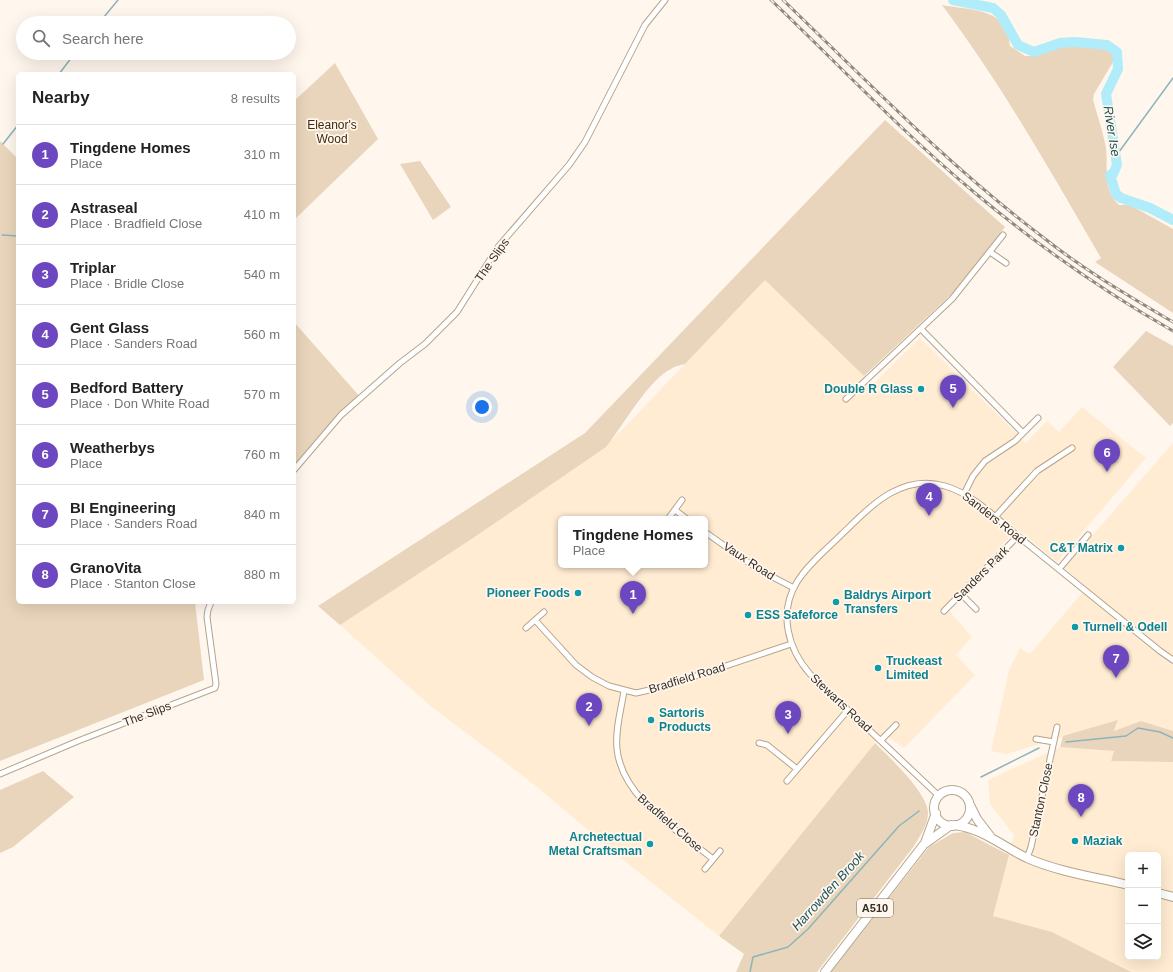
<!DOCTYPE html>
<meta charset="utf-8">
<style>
:root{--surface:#fff;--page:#f6f6f6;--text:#222;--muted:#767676;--line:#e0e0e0;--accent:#6d47c0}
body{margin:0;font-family:Helvetica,sans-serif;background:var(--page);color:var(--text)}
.controls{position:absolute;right:12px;bottom:12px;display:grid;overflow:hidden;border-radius:6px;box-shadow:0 4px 16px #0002}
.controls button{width:36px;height:36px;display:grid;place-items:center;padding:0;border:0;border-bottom:1px solid var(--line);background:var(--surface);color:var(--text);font:20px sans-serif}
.you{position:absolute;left:482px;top:407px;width:14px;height:14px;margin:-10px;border:3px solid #fff;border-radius:50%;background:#1a73e8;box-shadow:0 0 0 6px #1a73e833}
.badge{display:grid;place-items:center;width:26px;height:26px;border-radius:50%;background:var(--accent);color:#fff;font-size:13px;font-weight:700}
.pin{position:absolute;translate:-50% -33px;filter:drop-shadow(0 1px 2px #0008)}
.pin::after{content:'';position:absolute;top:21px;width:14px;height:12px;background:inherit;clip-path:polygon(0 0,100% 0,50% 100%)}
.popup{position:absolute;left:558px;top:516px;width:150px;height:52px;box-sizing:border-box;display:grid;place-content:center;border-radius:6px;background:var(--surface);filter:drop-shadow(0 1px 3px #0005);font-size:13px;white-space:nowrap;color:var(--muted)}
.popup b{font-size:15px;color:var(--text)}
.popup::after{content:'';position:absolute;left:50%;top:100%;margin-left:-8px;border:8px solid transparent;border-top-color:var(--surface)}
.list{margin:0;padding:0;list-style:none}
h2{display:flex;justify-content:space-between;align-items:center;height:52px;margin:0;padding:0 16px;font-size:17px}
h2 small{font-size:13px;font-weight:400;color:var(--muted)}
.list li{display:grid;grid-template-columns:26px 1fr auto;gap:12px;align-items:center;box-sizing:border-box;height:60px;padding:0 16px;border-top:1px solid var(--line)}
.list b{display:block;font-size:15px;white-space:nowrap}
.list p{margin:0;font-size:13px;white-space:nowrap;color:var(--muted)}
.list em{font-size:13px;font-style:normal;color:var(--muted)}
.icon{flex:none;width:22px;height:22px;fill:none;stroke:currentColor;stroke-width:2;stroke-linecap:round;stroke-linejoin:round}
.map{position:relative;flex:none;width:1173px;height:972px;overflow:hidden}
.search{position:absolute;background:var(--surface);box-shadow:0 4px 16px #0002;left:16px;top:16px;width:280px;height:44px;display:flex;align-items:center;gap:10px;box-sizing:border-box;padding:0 14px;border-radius:22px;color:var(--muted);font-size:15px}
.panel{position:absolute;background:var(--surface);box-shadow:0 4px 16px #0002;left:16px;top:72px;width:280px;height:532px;border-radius:6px}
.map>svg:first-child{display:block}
</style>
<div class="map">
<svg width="1173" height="972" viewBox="0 0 1173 972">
<rect width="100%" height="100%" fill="#fff7ed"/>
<!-- built -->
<path fill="#ffecd2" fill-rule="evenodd" d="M765 280 873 384 920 338 1026 443 1047 421 1059 432 1082 407 1146 458 1057 562 1017 529 945 606 972 637 956 655 975 675 904 748 883 733 719 936 622 859 536 786 428 704 340 625 596 453 619 433ZM561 519H705V565H561Z
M1173 443V731L1141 721 1114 732 1118 721 1006 754 991 751 1009 670 1020 648 1030 654 1087 587 1064 568Z
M1060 747 1114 751 1111 761 1173 762V972H1131L1052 932 993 916 1014 835 990 804 988 780ZM1128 855H1158V957H1128Z"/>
<!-- green -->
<path fill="#e8d5bb" d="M942 5C961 9 991 8 1004 25 1008 30 1009 40 1010 46L1025 56H1035L1061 47H1085L1110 50 1116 57 1094 94 1093 100C1097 114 1102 129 1105 143 1110 166 1100 187 1119 205H1130L1173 229V313L1095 262 1101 258C1051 172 1002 85 942 5Z
M335 63 378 139 295 219 294 101Z
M885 120 1005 227 958 288 864 376 765 280 685 364C681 365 675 366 671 369 649 379 622 427 606 447L473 538 340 625 318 606 585 433Z
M0 141 18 159V602H195L204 680 0 761Z
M420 161 451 207 433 220 400 164Z
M294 322 361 398 341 415 294 470Z
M1146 331 1173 346V423L1170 426 1113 367Z
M1118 720 1114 731 1141 721 1173 731V762L1111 761 1114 751 1060 747 1063 736Z
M875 743C889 757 928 793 928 813 928 825 920 836 914 846L817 972H736L744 954 719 936Z
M43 771 74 797 13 847 0 853V790Z
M965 832 1009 855 993 916 1052 932 1131 972H831L929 847 953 833Z"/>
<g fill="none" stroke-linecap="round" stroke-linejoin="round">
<!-- stream -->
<path stroke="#8cb4ba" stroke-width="1.5" d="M99 23 118 0
M59 74 75 53
M3 144 18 125
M1116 156 1173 78
M2 235 18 236
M1066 742 1126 736 1138 728 1160 732 1173 738
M981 777 1039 748
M750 972 753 957 788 947 808 929 899 826 919 811"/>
<!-- river -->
<path stroke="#b0ecf9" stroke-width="10" d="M953 0 993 8 1001 15 1018 45 1034 52 1060 43 1075 42 1107 45 1117 52 1118 69 1106 94 1117 165 1113 174 1110 175 1116 194 1121 198 1150 208 1173 220"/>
<defs>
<path id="minor" d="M990 252 1006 263
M921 329 1023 433
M846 399 952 299 1003 235
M294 470 341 415 400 363 425 344 457 312 498 247 569 165 585 142 645 25 665 0
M964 494 973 476 985 461 1015 441 1038 418
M675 510 687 519
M995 517 1037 471 1072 448
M668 519 682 500
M705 532 759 570 794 588
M1059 569 1088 535
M961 594 976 609
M944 611 1018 536
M535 620 576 665 592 677 609 686 636 693 663 687 791 644
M526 628 544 612
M624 691C621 710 615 730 617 749 622 798 677 830 713 859
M1036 739 1054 742
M881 740 896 725
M759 743 767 745 797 769
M0 774 78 741 215 688 216 684 207 617 208 610 211 602
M787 781 848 710
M939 796 810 674C788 649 778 613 797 582 808 564 827 549 842 534 871 506 901 473 945 486 973 494 997 519 1019 537 1066 575 1113 613 1160 651L1173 660
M1027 858 1031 847 1057 727
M705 869 720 851"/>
<path id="primary" d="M934 808a18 18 0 1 1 36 0a18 18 0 1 1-36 0Z
M970 805 977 819 990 836
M955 825C983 829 1002 846 1027 858 1059 872 1095 877 1128 885
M926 843 951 825
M1158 893 1173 897
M825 972 925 843 936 813"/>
</defs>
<!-- minor casing -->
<use href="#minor" stroke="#b5a48b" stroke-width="7"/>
<!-- primary casing -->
<use href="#primary" stroke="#b5a48b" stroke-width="10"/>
<!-- minor -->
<use href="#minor" stroke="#fff" stroke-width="5"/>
<!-- primary -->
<use href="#primary" stroke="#fff" stroke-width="8"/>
<defs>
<path id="rail" d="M771 0C838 64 903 133 975 193 1037 245 1103 291 1173 331
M783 0C868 82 950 167 1044 238 1084 270 1129 296 1173 322"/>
</defs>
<!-- rail casing -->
<use href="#rail" stroke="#90897f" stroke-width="3"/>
<!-- rail -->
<use href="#rail" stroke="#fff7ed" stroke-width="1.5" stroke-dasharray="4.5" stroke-linecap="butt"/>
</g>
<!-- markers -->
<g fill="#0f9aa8" stroke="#fff7ed" stroke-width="1.5">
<circle cx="921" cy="389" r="4"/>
<circle cx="1121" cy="548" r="4"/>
<circle cx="578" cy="593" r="4"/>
<circle cx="836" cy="602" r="4"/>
<circle cx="748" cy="615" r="4"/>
<circle cx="1075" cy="627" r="4"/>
<circle cx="878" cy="668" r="4"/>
<circle cx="651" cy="720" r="4"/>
<circle cx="1075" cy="841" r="4"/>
<circle cx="650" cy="844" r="4"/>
</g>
<g text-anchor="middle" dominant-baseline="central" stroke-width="3.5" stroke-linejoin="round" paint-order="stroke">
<!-- shield labels -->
<rect fill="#fff7ed" stroke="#736c62" stroke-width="1" x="857" y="899" width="36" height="18" rx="3"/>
<g font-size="11" font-weight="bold" fill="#373026">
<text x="875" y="908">A510</text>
</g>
<!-- park labels -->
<g font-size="12" fill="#3f2b09" stroke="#fff7ed">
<text x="332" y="125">Eleanor's<tspan x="332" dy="14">Wood</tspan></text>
</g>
<!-- street labels -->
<g font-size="12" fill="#373026" stroke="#fff7ed">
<text transform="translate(492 260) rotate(-55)">The Slips</text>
<text transform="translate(994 518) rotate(38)">Sanders Road</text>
<text transform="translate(749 561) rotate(33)">Vaux Road</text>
<text transform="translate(981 574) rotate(-45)">Sanders Park</text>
<text transform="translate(687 678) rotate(-17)">Bradfield Road</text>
<text transform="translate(841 703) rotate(43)">Stewarts Road</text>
<text transform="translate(147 714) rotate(-21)">The Slips</text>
<text transform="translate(1041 800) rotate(-78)">Stanton Close</text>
<text transform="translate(670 823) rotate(41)">Bradfield Close</text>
</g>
<!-- culture labels -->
<g font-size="12" font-weight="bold" fill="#0d838f" stroke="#fff7ed" text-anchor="start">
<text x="913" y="389" text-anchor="end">Double R Glass</text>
<text x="1113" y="548" text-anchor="end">C&amp;T Matrix</text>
<text x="570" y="593" text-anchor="end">Pioneer Foods</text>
<text x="844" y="595">Baldrys Airport<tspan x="844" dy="14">Transfers</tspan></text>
<text x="756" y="615">ESS Safeforce</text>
<text x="1083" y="627">Turnell &amp; Odell</text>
<text x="886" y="661">Truckeast<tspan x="886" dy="14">Limited</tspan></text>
<text x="659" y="713">Sartoris<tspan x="659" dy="14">Products</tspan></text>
<text x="642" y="837" text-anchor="end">Archetectual<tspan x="642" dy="14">Metal Craftsman</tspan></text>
<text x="1083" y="841">Maziak</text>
</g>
<!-- water labels -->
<g font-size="13" font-style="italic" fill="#22555e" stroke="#fff7ed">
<text transform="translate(1112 131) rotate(81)">River Ise</text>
<text transform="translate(828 891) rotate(-48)">Harrowden Brook</text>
</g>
</g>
</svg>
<div class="controls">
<button>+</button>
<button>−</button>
<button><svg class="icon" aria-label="layers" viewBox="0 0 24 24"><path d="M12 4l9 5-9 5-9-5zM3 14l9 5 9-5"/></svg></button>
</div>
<div class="you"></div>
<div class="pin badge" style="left:633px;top:614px">1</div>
<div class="popup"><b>Tingdene Homes</b>Place</div>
<div class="pin badge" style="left:589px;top:726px">2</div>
<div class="pin badge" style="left:788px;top:734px">3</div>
<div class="pin badge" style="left:929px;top:516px">4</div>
<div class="pin badge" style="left:953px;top:408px">5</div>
<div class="pin badge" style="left:1107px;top:472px">6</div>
<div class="pin badge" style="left:1116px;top:678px">7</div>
<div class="pin badge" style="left:1081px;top:817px">8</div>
<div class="search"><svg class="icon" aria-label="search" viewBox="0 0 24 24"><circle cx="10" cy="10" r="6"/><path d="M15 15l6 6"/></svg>Search here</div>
<section class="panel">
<h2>Nearby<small>8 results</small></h2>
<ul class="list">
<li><span class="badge">1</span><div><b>Tingdene Homes</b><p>Place</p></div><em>310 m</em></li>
<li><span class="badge">2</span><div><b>Astraseal</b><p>Place · Bradfield Close</p></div><em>410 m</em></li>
<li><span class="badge">3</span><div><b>Triplar</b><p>Place · Bridle Close</p></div><em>540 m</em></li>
<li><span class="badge">4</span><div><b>Gent Glass</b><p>Place · Sanders Road</p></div><em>560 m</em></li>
<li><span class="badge">5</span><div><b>Bedford Battery</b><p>Place · Don White Road</p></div><em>570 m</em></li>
<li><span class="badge">6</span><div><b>Weatherbys</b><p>Place</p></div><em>760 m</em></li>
<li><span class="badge">7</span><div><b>BI Engineering</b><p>Place · Sanders Road</p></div><em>840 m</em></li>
<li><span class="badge">8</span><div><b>GranoVita</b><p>Place · Stanton Close</p></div><em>880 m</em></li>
</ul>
</section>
</div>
